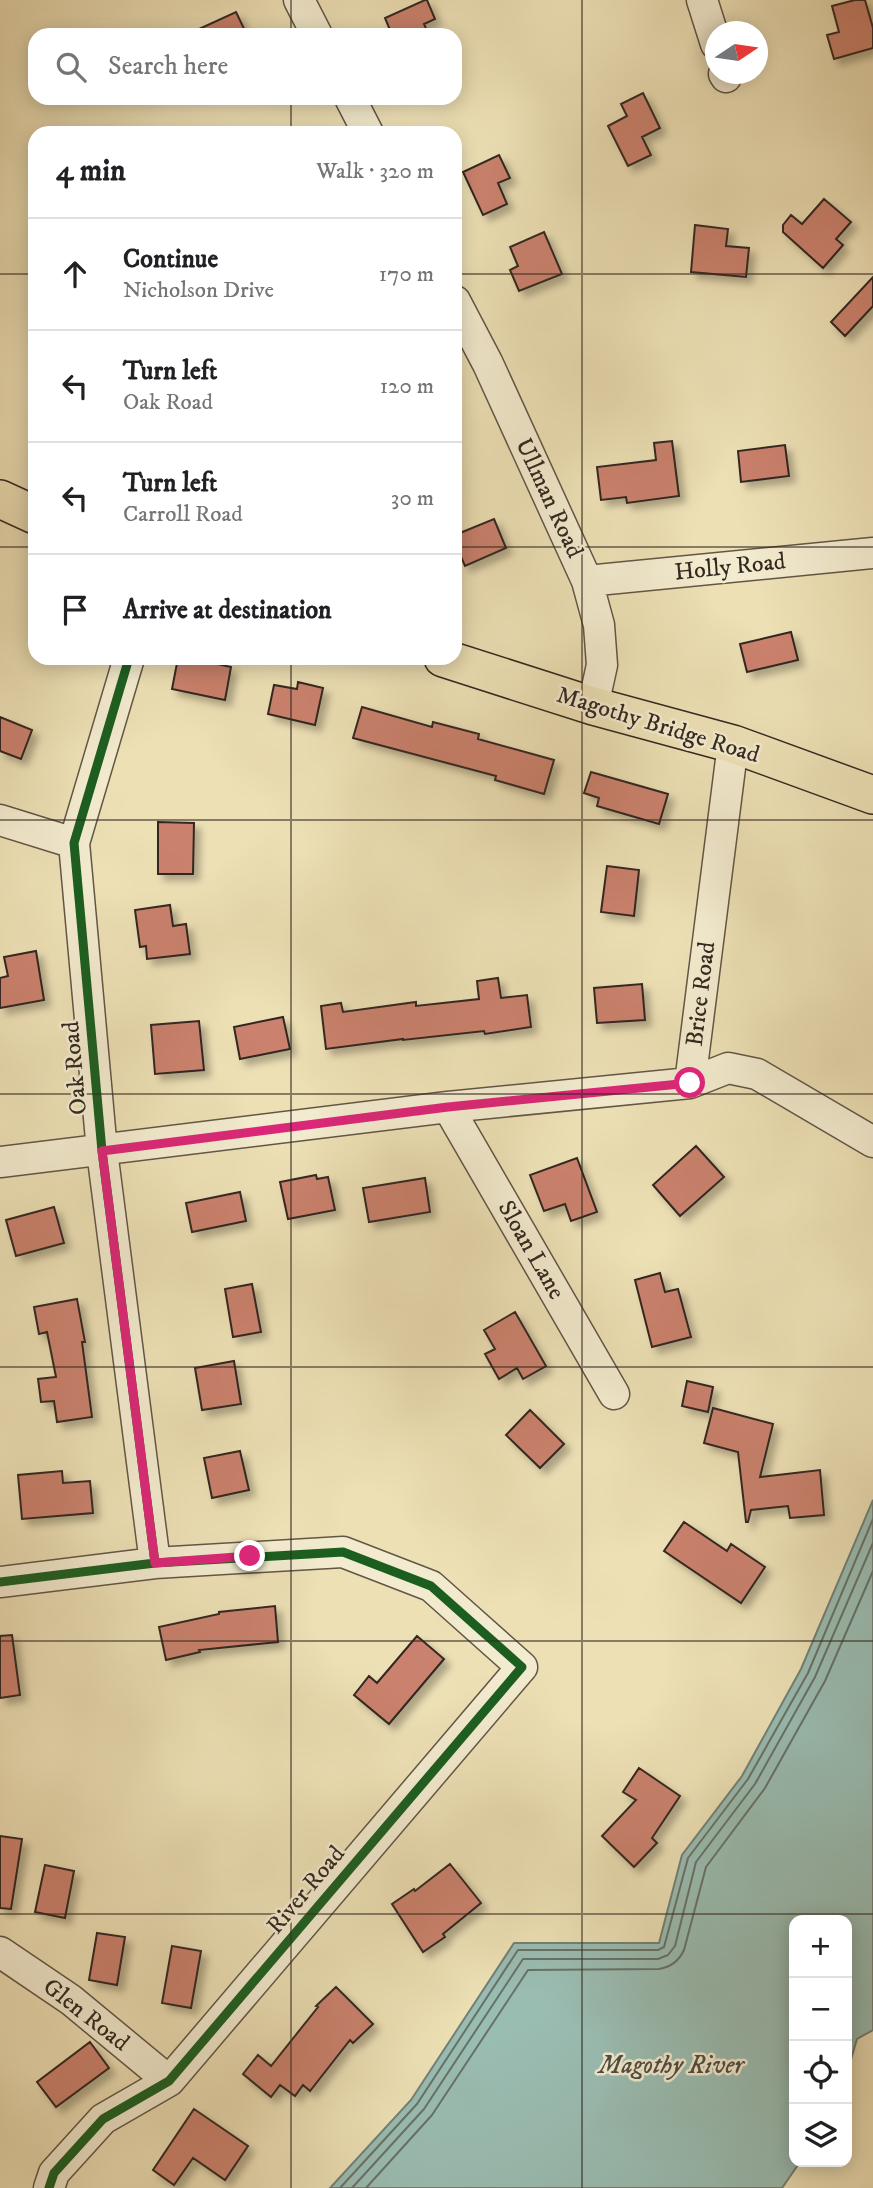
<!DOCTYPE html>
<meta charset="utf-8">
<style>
:root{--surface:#fff;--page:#f6f6f6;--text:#202124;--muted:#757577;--line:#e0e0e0}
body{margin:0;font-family:"IM FELL DW Pica",serif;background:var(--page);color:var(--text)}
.controls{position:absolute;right:21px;bottom:21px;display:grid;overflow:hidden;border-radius:14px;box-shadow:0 4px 18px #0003}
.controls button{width:63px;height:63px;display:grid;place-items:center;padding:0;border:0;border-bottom:2px solid var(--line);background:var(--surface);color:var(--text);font:35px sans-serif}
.compass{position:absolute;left:705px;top:21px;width:63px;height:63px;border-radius:50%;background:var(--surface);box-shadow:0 4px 18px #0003;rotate:77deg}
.stop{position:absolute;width:21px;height:21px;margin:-16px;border:5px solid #db2777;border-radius:50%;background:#fff}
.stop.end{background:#db2777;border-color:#fff;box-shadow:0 2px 7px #0008}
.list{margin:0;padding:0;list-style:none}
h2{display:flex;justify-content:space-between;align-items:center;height:91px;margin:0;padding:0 28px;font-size:30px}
h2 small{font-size:23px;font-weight:400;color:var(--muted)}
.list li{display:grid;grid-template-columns:46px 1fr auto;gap:21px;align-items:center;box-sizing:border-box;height:112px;padding:0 28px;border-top:2px solid var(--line)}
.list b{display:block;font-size:26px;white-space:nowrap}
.list p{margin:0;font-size:23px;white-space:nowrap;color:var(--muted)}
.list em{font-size:23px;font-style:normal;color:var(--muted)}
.icon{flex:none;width:38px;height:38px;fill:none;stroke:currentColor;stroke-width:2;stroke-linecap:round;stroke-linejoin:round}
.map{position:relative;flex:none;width:873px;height:2188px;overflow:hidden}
.search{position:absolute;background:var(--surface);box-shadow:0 4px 18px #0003;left:28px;top:28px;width:434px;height:77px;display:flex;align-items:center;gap:18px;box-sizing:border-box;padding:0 24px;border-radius:21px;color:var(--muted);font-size:26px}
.panel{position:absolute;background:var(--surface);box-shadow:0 4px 18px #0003;left:28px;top:126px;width:434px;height:539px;border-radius:21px}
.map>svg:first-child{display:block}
</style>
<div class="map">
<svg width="873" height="2188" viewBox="0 0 873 2188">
<defs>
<filter id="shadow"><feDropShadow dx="6" dy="6" stdDeviation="3.5" flood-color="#0004"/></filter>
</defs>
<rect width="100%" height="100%" fill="#ede0b5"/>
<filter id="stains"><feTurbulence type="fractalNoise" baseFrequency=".00286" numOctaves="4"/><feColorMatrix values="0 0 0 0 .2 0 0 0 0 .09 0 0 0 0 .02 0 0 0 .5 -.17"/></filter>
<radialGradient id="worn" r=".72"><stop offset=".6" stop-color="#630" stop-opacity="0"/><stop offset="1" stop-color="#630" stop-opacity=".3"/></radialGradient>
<!-- water -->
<path fill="#9abdb2" stroke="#718178" stroke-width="2" d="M873 1500V2030L857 2039 847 2073V1920H794V2162H800L782 2188H330L411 2100 514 1943H659L682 1855 742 1776 801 1669Z"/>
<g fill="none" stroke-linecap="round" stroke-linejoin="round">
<!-- shore -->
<path stroke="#667269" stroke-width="2" d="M340 2188 417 2104 518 1950H658L664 1947 688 1858 748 1779 808 1673 873 1519
M352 2188 424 2109 523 1959H658L668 1955 675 1946 696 1862 755 1784 815 1677 873 1543
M366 2188 432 2115 528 1970 659 1969C671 1967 679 1961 684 1950L706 1867 765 1788 825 1681 873 1571"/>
</g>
<!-- building -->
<path fill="#ca816d" stroke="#332820" stroke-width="2" filter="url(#shadow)" d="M425 0H427L435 19 424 24 429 35H392L385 18Z
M855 0H865L873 28V48L834 59 827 35 839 32 832 6Z
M236 12 247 35H186Z
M643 93 660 128 642 137 651 155 628 166 608 126 627 116 621 104Z
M499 155 510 178 498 183 507 204 483 215 463 172Z
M824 199 851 222 836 239 843 245 823 268 783 232V225L791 215 802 224Z
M695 225 728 229 726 246 749 248 746 277 691 272Z
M544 232 562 274 519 291 510 270 518 266 510 247Z
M873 277V306L845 336 831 322Z
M672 441 679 496 627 503 626 497 601 500 597 467 656 460 654 443Z
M785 445 789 476 741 482 738 451Z
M494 519 506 548 465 566 455 543V535Z
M791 632 798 660 747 672 740 644Z
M178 658H191L231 667 225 700 172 689Z
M298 682 323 688 315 725 268 714 274 685 297 689Z
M362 707 432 727 433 722 479 734 478 739 554 760 544 794 495 780 496 776 353 738Z
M0 717 32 730 21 759 0 751Z
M591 772 668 794 659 824 597 806 599 798 584 793Z
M158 822 194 823 193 874H158Z
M607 866 639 870 634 916 601 912Z
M170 905 173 926 186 924 190 954 147 959 146 946 140 947 135 910Z
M36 951 44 1000 0 1008V978L8 976 4 957Z
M498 978 501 998 527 995 531 1027 485 1034 484 1031 403 1040V1039L326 1049 321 1006 341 1003 343 1012 416 1002V1006L479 999 477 981Z
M642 984 645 1020 597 1023 594 988Z
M283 1017 290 1049 240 1059 234 1027Z
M199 1021 204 1070 155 1074 151 1025Z
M696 1146 724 1177 680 1216 653 1185Z
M577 1158 597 1212 571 1221 565 1204 544 1211 530 1175Z
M316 1175 317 1179 328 1177 335 1210 288 1219 280 1182Z
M425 1178 430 1212 369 1222 363 1188Z
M240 1192 246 1221 192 1232 186 1203Z
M54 1207 64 1243 16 1256 6 1220Z
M660 1273 665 1292 678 1289 691 1337 652 1347 635 1280Z
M252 1284 261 1332 233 1337 225 1289Z
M77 1299 85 1342H82L92 1417 57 1422 54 1401 41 1402 38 1379 56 1377 47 1332 39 1334 34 1307Z
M515 1312 546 1366 523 1379 517 1368 499 1379 485 1354 495 1349 484 1330Z
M234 1361 241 1404 202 1410 195 1368Z
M687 1381 713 1387 708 1412 682 1406Z
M713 1408 773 1424 760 1477 820 1470 824 1515 790 1518 788 1506 751 1510 748 1522H746L738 1452 704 1443Z
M530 1410 564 1444 540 1468 506 1435Z
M240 1451 249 1490 212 1498 204 1458Z
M62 1471 63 1483 90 1481 93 1513 22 1519 18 1475Z
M684 1522 727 1551 731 1544 765 1567 741 1603 664 1551Z
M275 1606 278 1642 199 1650 200 1652 166 1660 159 1627 219 1614V1612Z
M12 1635 20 1695 0 1698V1636Z
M417 1636 444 1659 389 1724 354 1695 369 1676 377 1683Z
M639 1768 680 1796 652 1838 657 1843 634 1867 602 1836 636 1800 623 1792Z
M0 1836 22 1839 11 1909 0 1908Z
M450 1864 481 1903 443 1934 445 1937 423 1952 392 1904 414 1889 415 1891Z
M45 1865 74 1871 65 1918 35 1912Z
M97 1933 125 1937 117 1985 89 1980Z
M172 1946 201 1951 191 2008 162 2003Z
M336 1987 373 2024 353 2043 350 2040 310 2091 303 2085 295 2096 280 2085 271 2097 243 2074 258 2055 271 2066 318 2007 316 2006Z
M90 2042 109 2068 56 2107 37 2082Z
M194 2109 248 2146 225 2180 193 2158 174 2185 153 2170Z"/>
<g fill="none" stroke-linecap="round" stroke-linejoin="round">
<defs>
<path id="minor" d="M299 0 317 35
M702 0 716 44
M724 74 726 77
M350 98 368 133
M455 301 488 364 587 581 599 625 602 665 593 706
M587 581 873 553
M129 658 74 843 102 1151 155 1563
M733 744 690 1083 728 1068 757 1074 873 1142
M0 820 74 843
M448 1107 614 1394
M0 1162 448 1107 690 1083
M0 1582 155 1563 343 1552 431 1586 522 1667 169 2081 103 2119 54 2173 49 2188
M0 1952 71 2000 169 2081"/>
<path id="major" d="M0 499 35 515
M443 658 593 706 733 744 873 795"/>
</defs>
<!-- minor casing -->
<use href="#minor" stroke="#625645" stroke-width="33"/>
<!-- major casing -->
<use href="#major" stroke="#332820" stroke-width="40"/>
<!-- minor -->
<use href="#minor" stroke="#f3ebcf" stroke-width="30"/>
<!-- major -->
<use href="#major" stroke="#ede0b5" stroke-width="37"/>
<defs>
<path id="cycleway" d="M129 658 74 843 102 1151 155 1563
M0 1582 155 1563 343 1552 431 1586 522 1667 169 2081 103 2119 54 2173 49 2188"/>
</defs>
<!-- cycleway casing -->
<use href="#cycleway" stroke="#f3ebcf" stroke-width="13"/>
<!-- cycleway -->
<use href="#cycleway" stroke="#1b5e20" stroke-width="9"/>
</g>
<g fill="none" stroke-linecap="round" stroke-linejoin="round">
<!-- route -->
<path stroke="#db2777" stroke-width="9" d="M250 1556 155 1563 102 1151 448 1107 690 1083"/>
</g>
<!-- grid -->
<path fill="none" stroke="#332820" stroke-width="2" stroke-opacity="0.55" d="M291 0V35M582 0V2188M291 98V133M0 274H35M455 274H873M0 547H35M455 547H873M291 658V2188M0 820H873M0 1094H873M0 1367H873M0 1641H873M0 1914H873"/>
<g text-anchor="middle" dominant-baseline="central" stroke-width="5" stroke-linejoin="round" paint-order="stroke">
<!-- street labels -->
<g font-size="24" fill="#332820" stroke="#f3ebcf">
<text transform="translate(549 498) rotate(65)">Ullman Road</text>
<text transform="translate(730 567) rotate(-6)">Holly Road</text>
<text transform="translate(658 725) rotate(17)">Magothy Bridge Road</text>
<text transform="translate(701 994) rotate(-83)">Brice Road</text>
<text transform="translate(75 1068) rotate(-95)">Oak Road</text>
<text transform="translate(531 1250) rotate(60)">Sloan Lane</text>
<text transform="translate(306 1890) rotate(-50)">River Road</text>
<text transform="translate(86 2015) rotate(38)">Glen Road</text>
</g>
<!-- water labels -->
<g font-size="26" font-style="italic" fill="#4d4d44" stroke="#f3ebcf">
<text x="671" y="2065">Magothy River</text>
</g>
</g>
<rect width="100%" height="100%" filter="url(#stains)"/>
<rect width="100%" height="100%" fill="url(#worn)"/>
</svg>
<div class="controls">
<button>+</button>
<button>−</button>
<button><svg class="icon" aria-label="locate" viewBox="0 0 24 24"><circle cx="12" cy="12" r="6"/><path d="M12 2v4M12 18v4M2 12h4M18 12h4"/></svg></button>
<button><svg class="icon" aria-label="layers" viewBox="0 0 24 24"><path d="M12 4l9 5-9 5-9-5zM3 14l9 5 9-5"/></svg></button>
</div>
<svg class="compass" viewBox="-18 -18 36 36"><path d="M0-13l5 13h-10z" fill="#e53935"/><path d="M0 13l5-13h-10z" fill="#757577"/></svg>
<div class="stop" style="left:690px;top:1083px"></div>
<div class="stop end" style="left:250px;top:1556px"></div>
<div class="search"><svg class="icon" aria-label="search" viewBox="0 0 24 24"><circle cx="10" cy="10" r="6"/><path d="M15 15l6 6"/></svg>Search here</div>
<section class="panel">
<h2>4 min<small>Walk · 320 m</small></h2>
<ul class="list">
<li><svg class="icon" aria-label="ahead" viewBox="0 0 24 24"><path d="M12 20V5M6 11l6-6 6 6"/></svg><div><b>Continue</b><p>Nicholson Drive</p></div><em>170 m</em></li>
<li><svg class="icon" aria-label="left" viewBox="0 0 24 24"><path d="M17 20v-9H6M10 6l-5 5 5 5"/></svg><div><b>Turn left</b><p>Oak Road</p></div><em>120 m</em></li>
<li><svg class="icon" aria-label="left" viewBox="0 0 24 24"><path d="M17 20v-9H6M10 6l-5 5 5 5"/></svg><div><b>Turn left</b><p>Carroll Road</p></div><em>30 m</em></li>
<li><svg class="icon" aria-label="arrive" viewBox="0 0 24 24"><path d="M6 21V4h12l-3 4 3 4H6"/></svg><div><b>Arrive at destination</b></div></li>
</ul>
</section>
</div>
